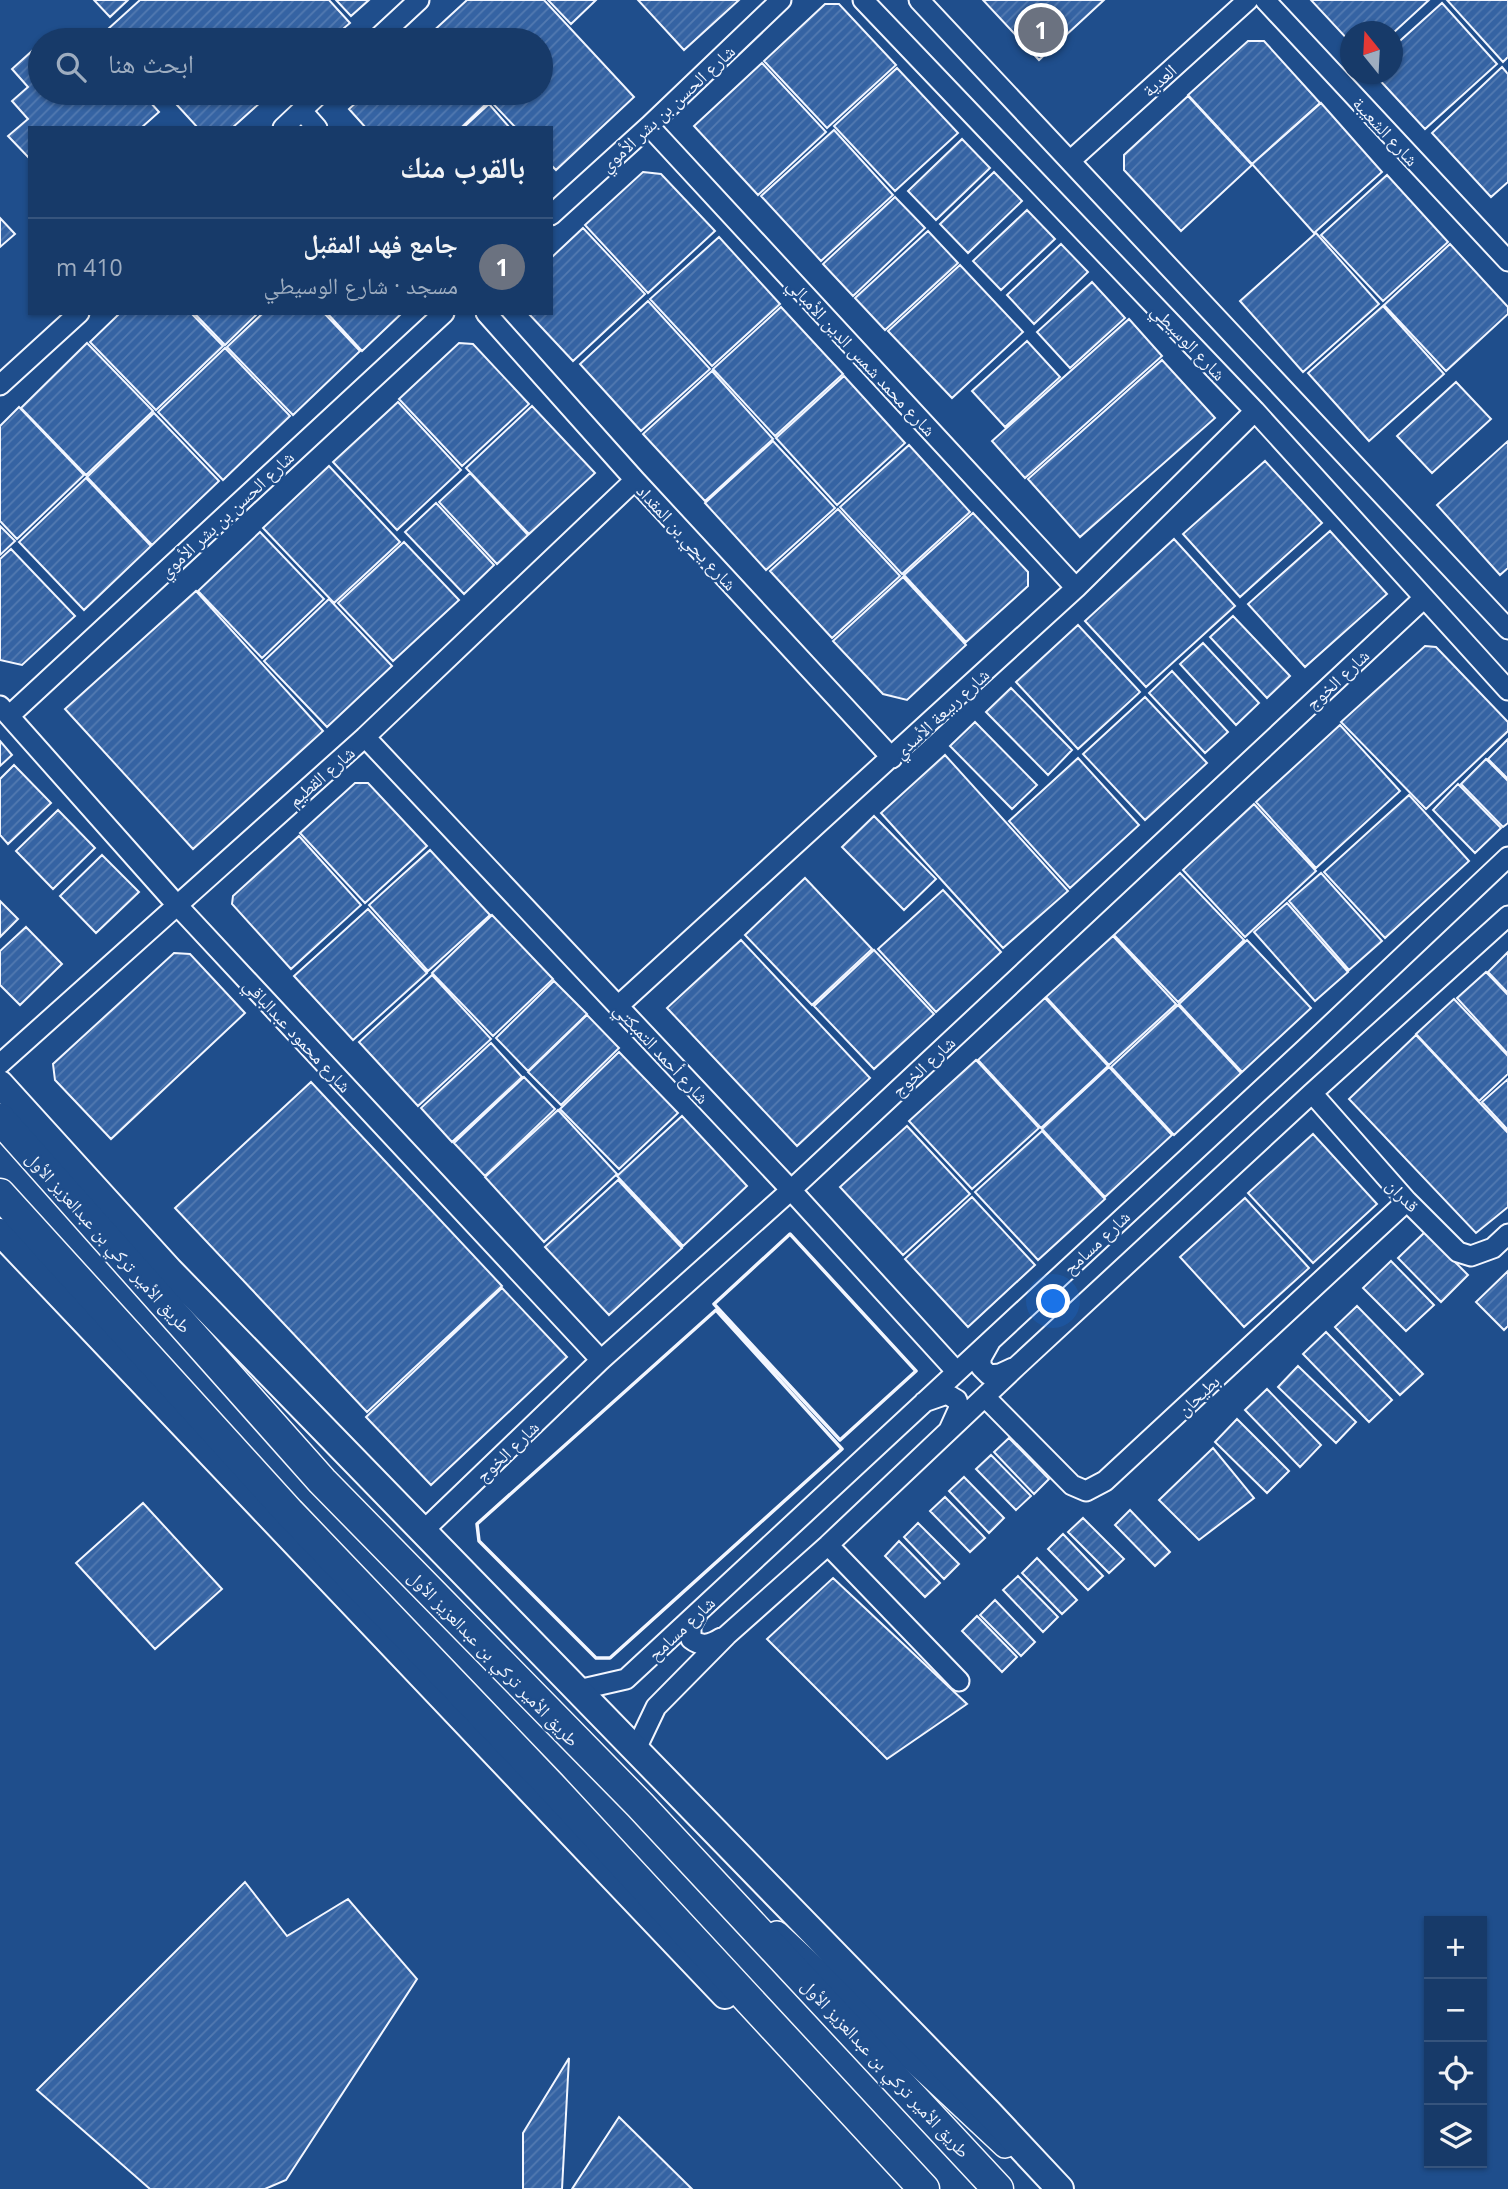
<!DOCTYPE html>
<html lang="ar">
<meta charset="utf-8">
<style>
:root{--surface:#173a69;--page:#20416f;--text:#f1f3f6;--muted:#9eadc0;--line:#36547d;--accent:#ffb74d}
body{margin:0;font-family:"Open Sans","Noto Naskh Arabic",sans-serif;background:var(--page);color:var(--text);direction:rtl}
.controls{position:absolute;right:21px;bottom:21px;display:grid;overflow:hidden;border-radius:0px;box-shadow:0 2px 5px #0004}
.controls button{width:63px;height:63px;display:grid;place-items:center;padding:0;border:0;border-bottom:2px solid var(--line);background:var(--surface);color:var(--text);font:35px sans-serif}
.compass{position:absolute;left:1340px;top:21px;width:63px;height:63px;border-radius:50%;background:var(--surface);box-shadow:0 2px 5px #0004;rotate:342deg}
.you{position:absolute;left:1054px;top:1302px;width:24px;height:24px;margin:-18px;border:5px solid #fff;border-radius:50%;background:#1a73e8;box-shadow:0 0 0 10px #1a73e833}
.badge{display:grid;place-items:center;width:46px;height:46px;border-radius:50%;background:var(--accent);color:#fff;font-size:23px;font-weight:700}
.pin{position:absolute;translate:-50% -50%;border:4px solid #fff;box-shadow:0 2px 7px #0006}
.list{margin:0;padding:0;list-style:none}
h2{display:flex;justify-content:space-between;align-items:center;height:91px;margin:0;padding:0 28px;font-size:30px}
h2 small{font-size:23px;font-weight:400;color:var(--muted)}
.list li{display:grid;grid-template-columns:46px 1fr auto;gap:21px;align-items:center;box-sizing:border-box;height:98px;padding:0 28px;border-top:2px solid var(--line)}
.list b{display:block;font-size:26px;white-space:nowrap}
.list p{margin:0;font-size:23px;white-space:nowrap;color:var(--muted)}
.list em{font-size:23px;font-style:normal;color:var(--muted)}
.icon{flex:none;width:38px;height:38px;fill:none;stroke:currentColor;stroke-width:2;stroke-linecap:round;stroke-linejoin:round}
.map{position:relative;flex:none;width:1508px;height:2189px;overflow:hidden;direction:ltr}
.search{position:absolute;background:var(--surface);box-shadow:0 2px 5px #0004;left:28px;top:28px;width:525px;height:77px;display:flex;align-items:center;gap:18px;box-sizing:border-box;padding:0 24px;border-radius:38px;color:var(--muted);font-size:26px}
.panel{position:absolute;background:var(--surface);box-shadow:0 2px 5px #0004;left:28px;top:126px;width:525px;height:189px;border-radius:0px;direction:rtl}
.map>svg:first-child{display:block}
</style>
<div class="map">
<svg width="1508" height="2189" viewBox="0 0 1508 2189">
<defs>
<pattern id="building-hatch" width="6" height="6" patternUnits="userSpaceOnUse" patternTransform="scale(1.75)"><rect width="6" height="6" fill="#3563a3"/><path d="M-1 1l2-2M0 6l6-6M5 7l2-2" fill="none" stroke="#537ab1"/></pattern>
</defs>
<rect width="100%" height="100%" fill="#1f4e8c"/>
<!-- building -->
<path fill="url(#building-hatch)" stroke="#f2f6ff" stroke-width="2" d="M94 0H128L110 17Z
M140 0H329L350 23 330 40H119L108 29Z
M336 0H369L351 16Z
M467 0H544L634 97 556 170 551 165V128H516L483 93H541V40H434L429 35Z
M548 0H596L571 24Z
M638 0H739L684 50Z
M983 0H1104L1039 60Z
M1311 0H1429L1392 34V32H1350V42Z
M1447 0H1508V57L1503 62Z
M1442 3 1497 64 1425 129 1374 74H1392V48Z
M825 4H839L896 65 827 128 764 61Z
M1248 41H1264L1320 103 1252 164 1188 95Z
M32 51 40 60V93H142L159 112 141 128H30V159L8 136 28 119 12 101 28 87 12 69Z
M762 63 826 132 758 195 694 126Z
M1502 67 1508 74V182L1491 197 1432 133Z
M897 68 958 133 895 191 834 126Z
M166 93H271L232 128H198Z
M367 93H480L488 102 461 128H366L349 109Z
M1188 96 1252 165 1181 231 1124 170V155Z
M1321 103 1382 172 1314 233 1252 164Z
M489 104 510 128H463Z
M834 130 893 195 821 261 761 196Z
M962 139 990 168 936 220 908 191Z
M643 172 661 174 715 231 648 293 585 225Z
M994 172 1022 201 968 253 940 224Z
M1387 175 1448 242 1383 301 1321 235Z
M895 197 925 228 853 296 823 264Z
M1027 210 1055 239 1001 290 973 261Z
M0 218 15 234 0 247Z
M583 228 645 294 573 361 528 313H551V258Z
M928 231 958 263 885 330 855 298Z
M1316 233 1379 304 1303 372 1240 301Z
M719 237 780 304 712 366 650 299Z
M1061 244 1088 272 1034 324 1007 295Z
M1450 244 1508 307V314L1446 371 1384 305Z
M960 265 1023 332 952 398 888 331Z
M1092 282 1125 318 1070 368 1037 332Z
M648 301 710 369 641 431 580 364Z
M1383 306 1444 374 1369 441 1308 373Z
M781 307 843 374 775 436 713 369Z
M120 313H191L223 346 156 410 90 342Z
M194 313H258L225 345Z
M263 313H324L360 351 293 415 227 347Z
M327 313H402L362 351Z
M1129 319 1162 356 1025 478 992 441Z
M1027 341 1060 377 1005 427 972 391Z
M87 343 153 411 86 475 21 408Z
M459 343 473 344 529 404 462 466 399 399Z
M225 348 290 416 223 480 158 412Z
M1162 360 1215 418 1080 537 1028 479Z
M712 371 773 439 705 501 643 434Z
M844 376 905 443 837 505 776 438Z
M1456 382 1491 419 1432 473 1397 436Z
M398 402 461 470 397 530 333 462Z
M532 406 595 473 529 534 466 468Z
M19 407 84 475 17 539 0 521V426Z
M154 413 219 481 152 545 87 477Z
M773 441 835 508 766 570 705 503Z
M1508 441V568L1500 575 1437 505Z
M909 445 970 512 902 574 840 507Z
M1265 461 1322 523 1240 597 1183 534Z
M329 466 400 542 334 603 263 528Z
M470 473 528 535 497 564 439 502Z
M86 478 151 546 84 610 19 542Z
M436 503 494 565 464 594 405 532Z
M838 509 900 576 832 638 770 571Z
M973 513 1028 572V586L966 642 904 575Z
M0 526 15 541 0 555Z
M1330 531 1387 594 1305 667 1248 604Z
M260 532 324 599 262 658 198 591Z
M1174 539 1235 606 1146 687 1085 621Z
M404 542 459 600 393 661 338 603Z
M11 549 75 616 22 665 0 660V559Z
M903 577 966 645 907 700 883 694 833 641Z
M196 591 323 731 193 849 65 709Z
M329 599 392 666 327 727 264 661Z
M1233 616 1290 676 1267 698 1210 637Z
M1078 625 1140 692 1078 749 1016 682Z
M1203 643 1259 703 1236 725 1180 664Z
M1425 646 1436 647 1508 722V731L1426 809 1341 722Z
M1172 671 1228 732 1205 753 1149 693Z
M1011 688 1072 750 1048 775 986 712Z
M1145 697 1207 763 1145 820 1083 754Z
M975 722 1037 785 1012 809 950 746Z
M1340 725 1400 791 1316 868 1256 802Z
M1508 739V779L1488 759Z
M0 741 12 755 0 766Z
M945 755 1068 891 1003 948 881 813Z
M1078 758 1139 825 1070 888 1009 821Z
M1486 759 1508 781V823L1503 827 1461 784Z
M14 765 51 803 8 844 0 835V779Z
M355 783H368L427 846 365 903 300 833Z
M1458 784 1501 828 1475 853 1433 810Z
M1409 795 1469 861 1385 938 1324 872Z
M1254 804 1316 871 1245 937 1183 870Z
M58 810 95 848 53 889 16 851Z
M874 816 936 879 904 910 842 847Z
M299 836 361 905 291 969 232 904 233 896Z
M430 850 490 915 428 971 369 905Z
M102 855 139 892 96 933 60 896Z
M1180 873 1244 940 1178 1002 1114 935Z
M1321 873 1382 941 1349 970 1289 901Z
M805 878 872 949 812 1005 745 935Z
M943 890 1001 952 936 1012 878 949Z
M0 901 18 919 0 937Z
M1287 903 1348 972 1315 1001 1254 932Z
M368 909 427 973 353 1040 294 976Z
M492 915 553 979 493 1036 432 973Z
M26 927 62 964 20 1005 0 985V951Z
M1113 936 1176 1004 1109 1065 1046 997Z
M741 940 870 1078 797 1146 667 1008Z
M1247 940 1311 1008 1242 1072 1179 1004Z
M874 950 934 1014 874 1069 814 1006Z
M1508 952V993L1488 972Z
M174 953 190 954 245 1013 111 1139 55 1080 53 1064Z
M1486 972 1508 995V1054L1457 998Z
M432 975 491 1039 418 1106 359 1042Z
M554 981 587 1014 528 1071 496 1038Z
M1045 998 1108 1066 1041 1128 978 1060Z
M1454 999 1508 1056V1074L1479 1101 1416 1034Z
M1178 1005 1241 1073 1174 1135 1111 1067Z
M587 1015 619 1048 561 1105 528 1072Z
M1416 1035 1508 1133V1207L1476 1233 1349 1099Z
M491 1043 522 1077 452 1142 421 1108Z
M619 1052 678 1113 619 1169 560 1109Z
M976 1060 1039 1128 972 1189 909 1121Z
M1109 1067 1172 1135 1105 1197 1042 1129Z
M524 1077 555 1109 485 1176 454 1143Z
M1508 1079V1130L1482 1102Z
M311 1082 502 1286 367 1412 175 1208Z
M558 1110 617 1174 544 1242 485 1177Z
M682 1116 747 1186 683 1246 617 1176Z
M907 1126 970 1194 903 1255 840 1187Z
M1042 1131 1105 1199 1038 1260 975 1192Z
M1313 1134 1377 1204 1313 1263 1248 1193Z
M618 1180 682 1248 609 1315 545 1247Z
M972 1197 1035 1265 968 1327 905 1259Z
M1245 1198 1309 1268 1244 1327 1180 1257Z
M1425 1232 1468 1275 1441 1302 1398 1258Z
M1391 1261 1434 1305 1406 1331 1363 1288Z
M1508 1271V1326L1504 1330 1476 1302Z
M502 1288 567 1357 431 1485 366 1417Z
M1357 1306 1423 1374 1400 1395 1335 1327Z
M1326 1332 1392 1400 1369 1422 1303 1354Z
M1298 1366 1356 1422 1336 1443 1278 1387Z
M1267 1389 1321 1445 1300 1467 1245 1410Z
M1237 1419 1289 1471 1267 1493 1215 1442Z
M1009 1438 1049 1479 1034 1494 994 1452Z
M1213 1448 1254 1498 1199 1540 1159 1500Z
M991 1455 1031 1496 1016 1510 976 1469Z
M964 1477 1004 1518 989 1533 949 1491Z
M945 1497 985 1538 970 1552 930 1511Z
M143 1503 222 1589 155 1649 76 1563Z
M1130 1510 1170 1552 1155 1566 1115 1525Z
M1083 1518 1124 1559 1109 1573 1068 1532Z
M918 1523 959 1564 944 1579 904 1537Z
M1063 1534 1103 1576 1088 1590 1048 1549Z
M899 1541 940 1583 925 1597 885 1556Z
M1037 1558 1077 1600 1062 1614 1022 1573Z
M1018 1576 1058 1617 1043 1632 1003 1590Z
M833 1578 967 1704 887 1759 767 1639Z
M995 1600 1035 1642 1021 1656 980 1615Z
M977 1616 1017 1657 1002 1672 962 1631Z
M245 1882 287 1936 348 1899 417 1979 286 2180 265 2189H150L37 2090Z
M569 2058 562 2189H523V2133Z
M619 2117 692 2189H572Z"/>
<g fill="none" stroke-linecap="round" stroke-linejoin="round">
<defs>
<path id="minor" d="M863 0 1255 411 1508 690
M919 0 1508 629
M1265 0 1508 261
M376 40 419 0
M302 111 317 128
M649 126 1076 588
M283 128 320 93
M1070 161 1248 0
M551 215 649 126 781 0
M486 313 635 480 892 758
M0 385 79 313
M0 706 176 904 601 1360
M9 716 444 313
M365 737 791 1190 956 1371
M618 1006 1076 588 1255 411
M0 1064 365 737 635 480
M1312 1093 1407 1201 1458 1252 1471 1256 1493 1248 1508 1234
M990 1342 981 1358V1367L989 1375 1000 1374 1013 1368
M986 1398 1072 1485 1086 1491 1105 1481 1407 1201
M924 1402 947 1394 957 1400 959 1408 949 1430
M422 1532 601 1360 791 1190 1423 599
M828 1545 959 1681
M698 1613 691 1626V1639C701 1647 710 1645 721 1638
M578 1690 626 1679 1305 1049 1508 857
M635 1751 656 1707 727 1635 828 1545 1017 1366 1312 1093 1508 916"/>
<path id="tertiary" d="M777 1933 1005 2146"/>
<path id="secondary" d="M0 1084 169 1270 173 1286
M0 1232 725 1995
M169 1270 988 2112 1060 2189"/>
<path id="primary" d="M0 1119 322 1481 640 1805 998 2189
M0 1194 289 1512 550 1785 924 2189"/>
</defs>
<!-- minor casing -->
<use href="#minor" stroke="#f2f6ff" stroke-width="23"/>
<!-- tertiary casing -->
<use href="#tertiary" stroke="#f2f6ff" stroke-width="26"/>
<!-- secondary casing -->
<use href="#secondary" stroke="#f2f6ff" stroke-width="30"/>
<!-- primary casing -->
<use href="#primary" stroke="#f2f6ff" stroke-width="33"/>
<!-- minor -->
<use href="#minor" stroke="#1f4e8c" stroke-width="19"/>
<!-- tertiary -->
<use href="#tertiary" stroke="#1f4e8c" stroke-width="23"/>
<!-- secondary -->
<use href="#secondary" stroke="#1f4e8c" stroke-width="26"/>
<!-- primary -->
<use href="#primary" stroke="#1f4e8c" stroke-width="30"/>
<!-- wall -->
<path stroke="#f2f6ff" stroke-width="3.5" d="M790 1234 916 1371 840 1440 714 1304Z
M716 1310 842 1449 610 1658H596L479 1541 477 1524Z"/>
</g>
<g text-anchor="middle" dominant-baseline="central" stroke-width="5" stroke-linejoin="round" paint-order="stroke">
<!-- street labels -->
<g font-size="18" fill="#f2f6ff" stroke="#1f4e8c">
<text transform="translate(1159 80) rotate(-42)">العدية</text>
<text transform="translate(667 108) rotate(-43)">شارع الحسن بن بشر الأموي</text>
<text transform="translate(1386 131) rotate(47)">شارع الشعيبة</text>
<text transform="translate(1189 342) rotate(46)">شارع الوسيطي</text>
<text transform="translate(862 357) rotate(47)">شارع محمد شمس الدين الأمبالي</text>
<text transform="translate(226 514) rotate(-43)">شارع الحسن بن بشر الأموي</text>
<text transform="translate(687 537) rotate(47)">شارع يحي بن المقداد</text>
<text transform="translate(1337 679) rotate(-43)">شارع الخوج</text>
<text transform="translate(941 713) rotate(-43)">شارع ربيعة الأسدي</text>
<text transform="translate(321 776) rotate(-41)">شارع القطيم</text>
<text transform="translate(298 1035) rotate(47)">شارع محمود عبدالباقي</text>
<text transform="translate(662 1053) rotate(47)">شارع أحمد التمبكتي</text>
<text transform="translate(923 1066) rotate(-43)">شارع الخوج</text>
<text transform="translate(1403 1195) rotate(47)">قدران</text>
<text transform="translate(109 1242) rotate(48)">طريق الأمير تركي بن عبدالعزيز الأول</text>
<text transform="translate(1096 1242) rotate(-43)">شارع مسامح</text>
<text transform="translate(1198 1395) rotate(-43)">بطيحان</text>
<text transform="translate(507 1451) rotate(-44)">شارع الخوج</text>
<text transform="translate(681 1628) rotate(-43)">شارع مسامح</text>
<text transform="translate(494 1658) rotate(46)">طريق الأمير تركي بن عبدالعزيز الأول</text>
<text transform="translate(886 2068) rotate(47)">طريق الأمير تركي بن عبدالعزيز الأول</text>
</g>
</g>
</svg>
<div class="controls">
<button>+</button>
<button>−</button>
<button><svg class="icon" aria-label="locate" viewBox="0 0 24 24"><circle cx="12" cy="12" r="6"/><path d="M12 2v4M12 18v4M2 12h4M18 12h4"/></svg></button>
<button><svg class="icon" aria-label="layers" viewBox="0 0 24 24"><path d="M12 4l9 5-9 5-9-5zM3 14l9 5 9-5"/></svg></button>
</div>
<svg class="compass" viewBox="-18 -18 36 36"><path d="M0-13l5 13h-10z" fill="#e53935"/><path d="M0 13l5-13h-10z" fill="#9eadc0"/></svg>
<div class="you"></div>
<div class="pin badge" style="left:1041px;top:30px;background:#6b7280">1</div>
<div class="search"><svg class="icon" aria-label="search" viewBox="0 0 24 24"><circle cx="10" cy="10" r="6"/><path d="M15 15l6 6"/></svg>ابحث هنا</div>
<section class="panel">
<h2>بالقرب منك<small></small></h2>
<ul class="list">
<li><span class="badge" style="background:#6b7280">1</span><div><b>جامع فهد المقبل</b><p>مسجد · شارع الوسيطي</p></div><em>410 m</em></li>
</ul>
</section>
</div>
